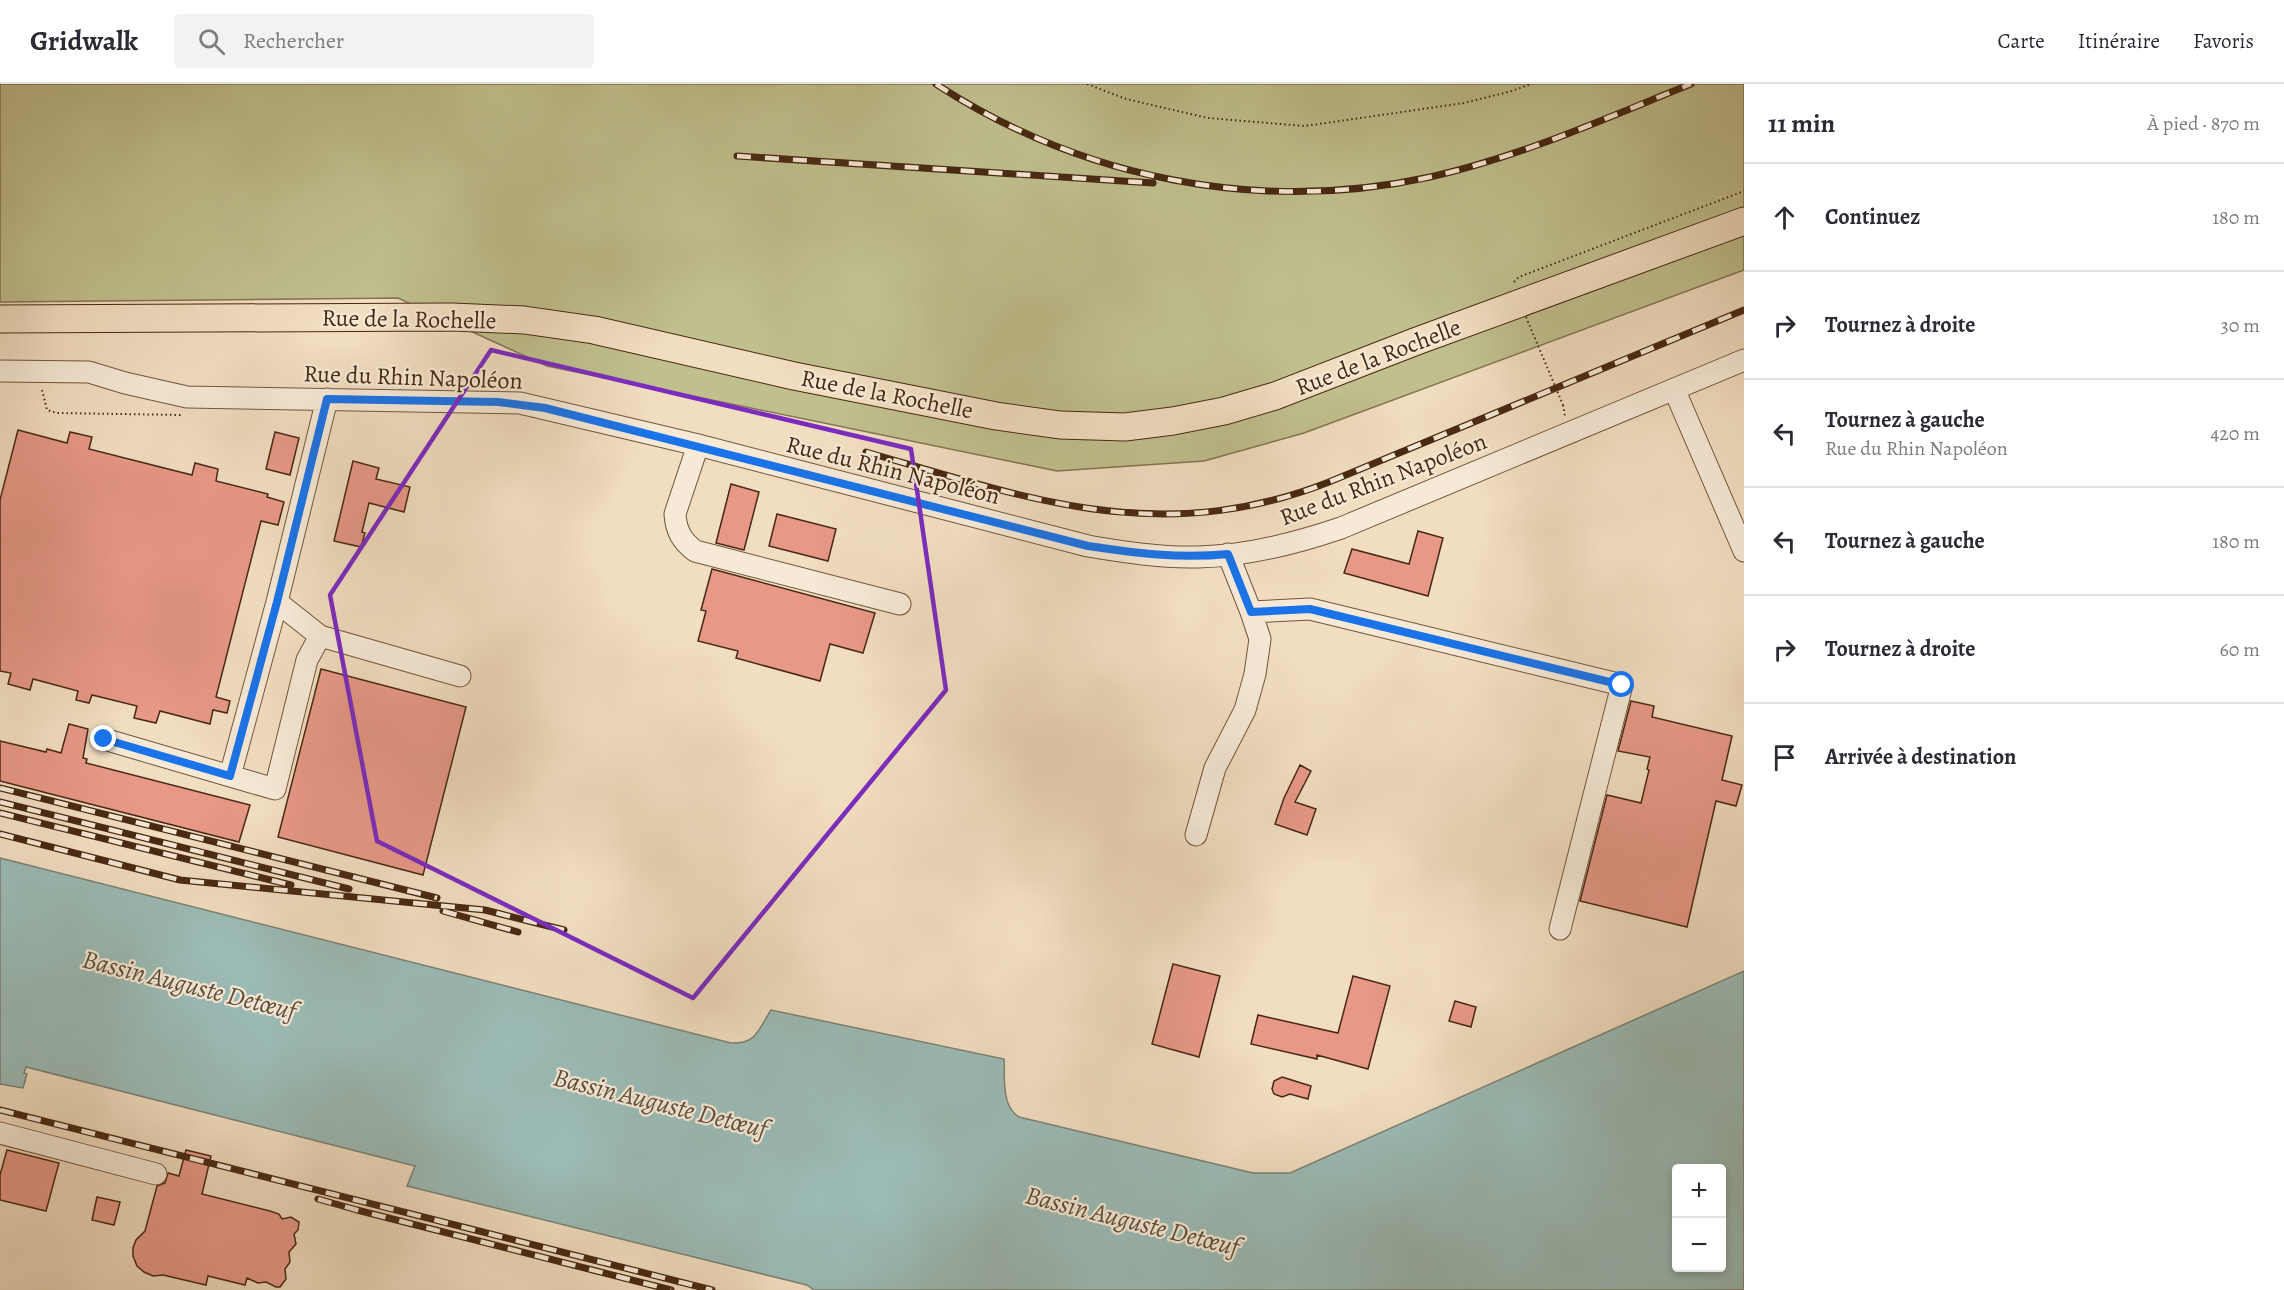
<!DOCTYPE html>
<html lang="fr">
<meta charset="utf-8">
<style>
:root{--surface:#fff;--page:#f2f2f3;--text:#2b2b33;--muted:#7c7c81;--line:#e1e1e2}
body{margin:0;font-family:Alegreya,serif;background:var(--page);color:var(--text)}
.controls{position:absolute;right:18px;bottom:18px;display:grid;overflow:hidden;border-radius:6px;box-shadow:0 3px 9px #0003}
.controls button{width:54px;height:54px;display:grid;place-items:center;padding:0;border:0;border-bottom:2px solid var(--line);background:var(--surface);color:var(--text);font:30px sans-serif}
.stop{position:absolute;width:18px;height:18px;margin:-14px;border:4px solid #1a73e8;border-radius:50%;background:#fff}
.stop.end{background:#1a73e8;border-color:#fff;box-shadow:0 2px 6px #0008}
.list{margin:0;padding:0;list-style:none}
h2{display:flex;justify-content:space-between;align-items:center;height:78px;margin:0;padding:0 24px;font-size:26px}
h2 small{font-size:20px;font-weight:400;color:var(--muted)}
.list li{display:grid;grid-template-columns:39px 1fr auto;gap:18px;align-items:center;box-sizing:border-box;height:108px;padding:0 24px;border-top:2px solid var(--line)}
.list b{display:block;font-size:22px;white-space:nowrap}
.list p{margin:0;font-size:20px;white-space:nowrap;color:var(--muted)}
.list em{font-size:20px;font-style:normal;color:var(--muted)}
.icon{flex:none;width:33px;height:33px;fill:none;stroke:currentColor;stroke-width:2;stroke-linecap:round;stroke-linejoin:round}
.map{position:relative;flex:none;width:1744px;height:1206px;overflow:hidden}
header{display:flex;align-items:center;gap:36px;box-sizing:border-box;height:84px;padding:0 30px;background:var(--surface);border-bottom:2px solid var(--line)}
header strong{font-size:28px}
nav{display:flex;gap:33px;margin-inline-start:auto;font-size:21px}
.search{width:420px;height:54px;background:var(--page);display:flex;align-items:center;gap:15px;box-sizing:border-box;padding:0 21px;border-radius:6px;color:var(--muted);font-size:22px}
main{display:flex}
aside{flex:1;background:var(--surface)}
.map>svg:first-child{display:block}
</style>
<header>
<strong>Gridwalk</strong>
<div class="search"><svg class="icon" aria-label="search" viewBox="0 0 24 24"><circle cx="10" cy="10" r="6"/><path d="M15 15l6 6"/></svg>Rechercher</div>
<nav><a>Carte</a><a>Itinéraire</a><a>Favoris</a></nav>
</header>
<main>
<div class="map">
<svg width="1744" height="1206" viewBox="0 0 1744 1206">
<rect width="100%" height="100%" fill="#f1ddc0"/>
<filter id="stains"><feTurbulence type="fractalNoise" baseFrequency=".00333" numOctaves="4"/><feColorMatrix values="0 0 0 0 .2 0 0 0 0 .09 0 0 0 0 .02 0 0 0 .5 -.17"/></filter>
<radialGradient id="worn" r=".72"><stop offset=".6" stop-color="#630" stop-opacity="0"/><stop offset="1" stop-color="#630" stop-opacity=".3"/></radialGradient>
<!-- green -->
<path fill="#c0bf8e" stroke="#847450" stroke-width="1.5" d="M0 0H1744V186L1304 349 1204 377 1057 387 547 282 398 214 0 218Z"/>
<!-- water -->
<path fill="#9bbbb6" stroke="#7a8174" stroke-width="1.5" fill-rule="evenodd" d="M0 774 731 959C757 960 758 946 771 926L1004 975C1005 994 1001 1022 1019 1033L1253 1089H1290L1744 887V1206H814L807 1201 407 1102 415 1082 26 983 24 989 27 990 23 1004 0 1000ZM1722 1084V1184H1676V1084Z"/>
<!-- building -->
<path fill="#e79887" stroke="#482912" stroke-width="1.5" d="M18 346 67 359 70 348 92 353 89 365 192 391 195 379 218 385 216 397 268 410 267 413 284 418 278 441 261 437 216 613 230 617 227 629 213 626 210 640 160 627 156 639 134 634 137 622 92 611 89 619 76 616 78 607 33 595 30 606 8 600 11 589 0 587V416Z
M275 348 299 354 290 391 266 385Z
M353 377 379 384 376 395 410 403 404 428 369 419 362 448 365 449 361 463 334 457Z
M731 400 759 408 744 466 716 459Z
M777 430 836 445 828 477 769 462Z
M1418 447 1443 454 1428 512 1344 489 1352 465 1409 480Z
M712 485 875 529 863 569 830 560 820 597 736 574 738 567 698 557 706 527 701 526Z
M321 585 466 623 423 791 278 753Z
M1631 617 1654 622 1652 633 1732 652 1722 696 1742 701 1736 722 1716 717 1687 843 1580 817 1607 711 1641 719 1649 686 1647 685 1650 673 1618 667Z
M69 640 88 645 83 674 87 675 86 679 250 721 239 758 0 697V657L46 668 47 665 61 669Z
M1300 681 1311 687 1295 718 1316 725 1307 751 1275 740 1284 714Z
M1173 880 1220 892 1199 973 1152 960Z
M1353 892 1390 902 1368 985 1317 971V975L1251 960 1258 931 1338 949Z
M1455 917 1476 923 1471 943 1449 937Z
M1282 993 1311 1002 1308 1015 1290 1010 1282 1013 1274 1010 1272 1005 1274 997Z
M7 1066 59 1079 46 1127 0 1116V1091Z
M186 1066 211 1072 202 1110 270 1127 279 1130 282 1135 291 1133 299 1138 298 1146 294 1150 296 1160 289 1168 290 1178 285 1185 286 1195 280 1203H276L266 1198 258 1199 247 1194 245 1201 208 1192 206 1201 163 1191 153 1192 144 1188 137 1182 133 1172V1164L136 1156 145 1147 157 1102 165 1099 168 1089 179 1092Z
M97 1113 120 1118 114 1141 92 1136Z"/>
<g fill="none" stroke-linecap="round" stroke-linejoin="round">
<defs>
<path id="minor" d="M0 287 89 288 125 299 187 313 520 319 698 361 1088 462C1124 468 1161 474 1198 473 1247 472 1294 460 1341 444L1744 276
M1674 305 1744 467
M698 361 675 430C676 447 682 457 695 467L900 520
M277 518 320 552 460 592
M1251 528 1310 525 1622 601 1560 845
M104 655 230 692 277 518 327 315
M230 692 275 705 307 576 320 552
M1196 751 1215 684 1245 626 1255 590 1260 555 1251 528 1228 470
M0 1049 156 1090"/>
<path id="major" d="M0 235 452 233 524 236 594 246 794 292 996 332 1060 341 1125 343 1173 337 1224 327 1275 312 1417 257 1744 137"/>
</defs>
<!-- minor casing -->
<use href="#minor" stroke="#72563e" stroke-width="23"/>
<!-- major casing -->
<use href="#major" stroke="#482912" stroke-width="29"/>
<!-- path -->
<path stroke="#482912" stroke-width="2" stroke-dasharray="1.5 3" stroke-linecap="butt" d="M1087 0 1126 15 1208 34 1305 42 1464 19 1512 7 1531 0
M1514 198 1519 193 1744 107
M42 306 47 326 57 329 182 331
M1563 321 1565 332"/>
<!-- minor -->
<use href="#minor" stroke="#f6e9d6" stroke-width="21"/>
<!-- major -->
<use href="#major" stroke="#f1ddc0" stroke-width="27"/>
<defs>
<path id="rail" d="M936 0C1081 95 1260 130 1430 93 1520 73 1606 34 1691 0
M737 72 1153 99
M866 368C1030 415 1161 464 1329 398L1744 226
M0 704 437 814
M0 718 349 805
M0 729 291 801
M0 750 180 796 485 826 564 846
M443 827 518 848
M0 1026 712 1206
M318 1115 357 1126 671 1206"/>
</defs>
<!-- rail casing -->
<use href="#rail" stroke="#482912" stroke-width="7"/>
<!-- rail -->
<use href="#rail" stroke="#f6e9d6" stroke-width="4.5" stroke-dasharray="14" stroke-linecap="butt"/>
<!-- path-bridge -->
<path stroke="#482912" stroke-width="2" stroke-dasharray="1.5 3" stroke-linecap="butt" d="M1526 233 1563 321"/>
</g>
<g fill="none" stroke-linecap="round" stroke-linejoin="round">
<!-- route -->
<path stroke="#1a73e8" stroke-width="8" d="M104 655 230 692 277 518 327 315 498 318 545 324 1088 462C1135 469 1180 475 1228 470L1251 528 1310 525 1622 601"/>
</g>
<!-- marked area -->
<path fill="none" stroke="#7b2cbf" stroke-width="4.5" stroke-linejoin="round" d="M491 266 911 365 946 606 693 914 377 757 330 511Z"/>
<g text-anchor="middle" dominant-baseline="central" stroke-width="4.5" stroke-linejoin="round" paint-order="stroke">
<!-- street labels -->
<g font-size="24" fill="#482912" stroke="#f6e9d6">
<text transform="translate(409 235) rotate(1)">Rue de la Rochelle</text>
<text transform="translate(1378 273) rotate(-21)">Rue de la Rochelle</text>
<text transform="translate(413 293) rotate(2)">Rue du Rhin Napoléon</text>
<text transform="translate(887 310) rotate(11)">Rue de la Rochelle</text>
<text transform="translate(893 386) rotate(14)">Rue du Rhin Napoléon</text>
<text transform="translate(1383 395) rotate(-21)">Rue du Rhin Napoléon</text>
</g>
<!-- water labels -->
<g font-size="26" font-style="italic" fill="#5d4e3b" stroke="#f6e9d6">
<text transform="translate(189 901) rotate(14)">Bassin Auguste Detœuf</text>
<text transform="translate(660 1019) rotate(14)">Bassin Auguste Detœuf</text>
<text transform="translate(1132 1137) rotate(14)">Bassin Auguste Detœuf</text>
</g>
</g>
<rect width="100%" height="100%" filter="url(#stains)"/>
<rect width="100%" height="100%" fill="url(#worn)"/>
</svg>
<div class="controls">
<button>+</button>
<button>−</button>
</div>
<div class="stop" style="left:1622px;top:601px"></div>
<div class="stop end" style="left:104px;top:655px"></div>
</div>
<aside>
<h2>11 min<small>À pied · 870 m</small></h2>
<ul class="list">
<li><svg class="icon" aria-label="ahead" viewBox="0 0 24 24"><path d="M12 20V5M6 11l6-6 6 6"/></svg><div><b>Continuez</b></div><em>180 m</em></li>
<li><svg class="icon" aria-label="right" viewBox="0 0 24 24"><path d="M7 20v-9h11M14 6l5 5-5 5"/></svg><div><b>Tournez à droite</b></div><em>30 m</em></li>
<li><svg class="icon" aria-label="left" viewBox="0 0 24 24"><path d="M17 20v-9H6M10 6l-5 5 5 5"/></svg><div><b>Tournez à gauche</b><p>Rue du Rhin Napoléon</p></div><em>420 m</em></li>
<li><svg class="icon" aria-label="left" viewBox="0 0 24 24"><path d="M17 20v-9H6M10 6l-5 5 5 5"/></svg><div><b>Tournez à gauche</b></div><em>180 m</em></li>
<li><svg class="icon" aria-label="right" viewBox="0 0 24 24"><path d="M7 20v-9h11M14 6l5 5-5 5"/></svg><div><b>Tournez à droite</b></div><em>60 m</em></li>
<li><svg class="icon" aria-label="arrive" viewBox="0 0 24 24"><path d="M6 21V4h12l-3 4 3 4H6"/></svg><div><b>Arrivée à destination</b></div></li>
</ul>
</aside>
</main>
